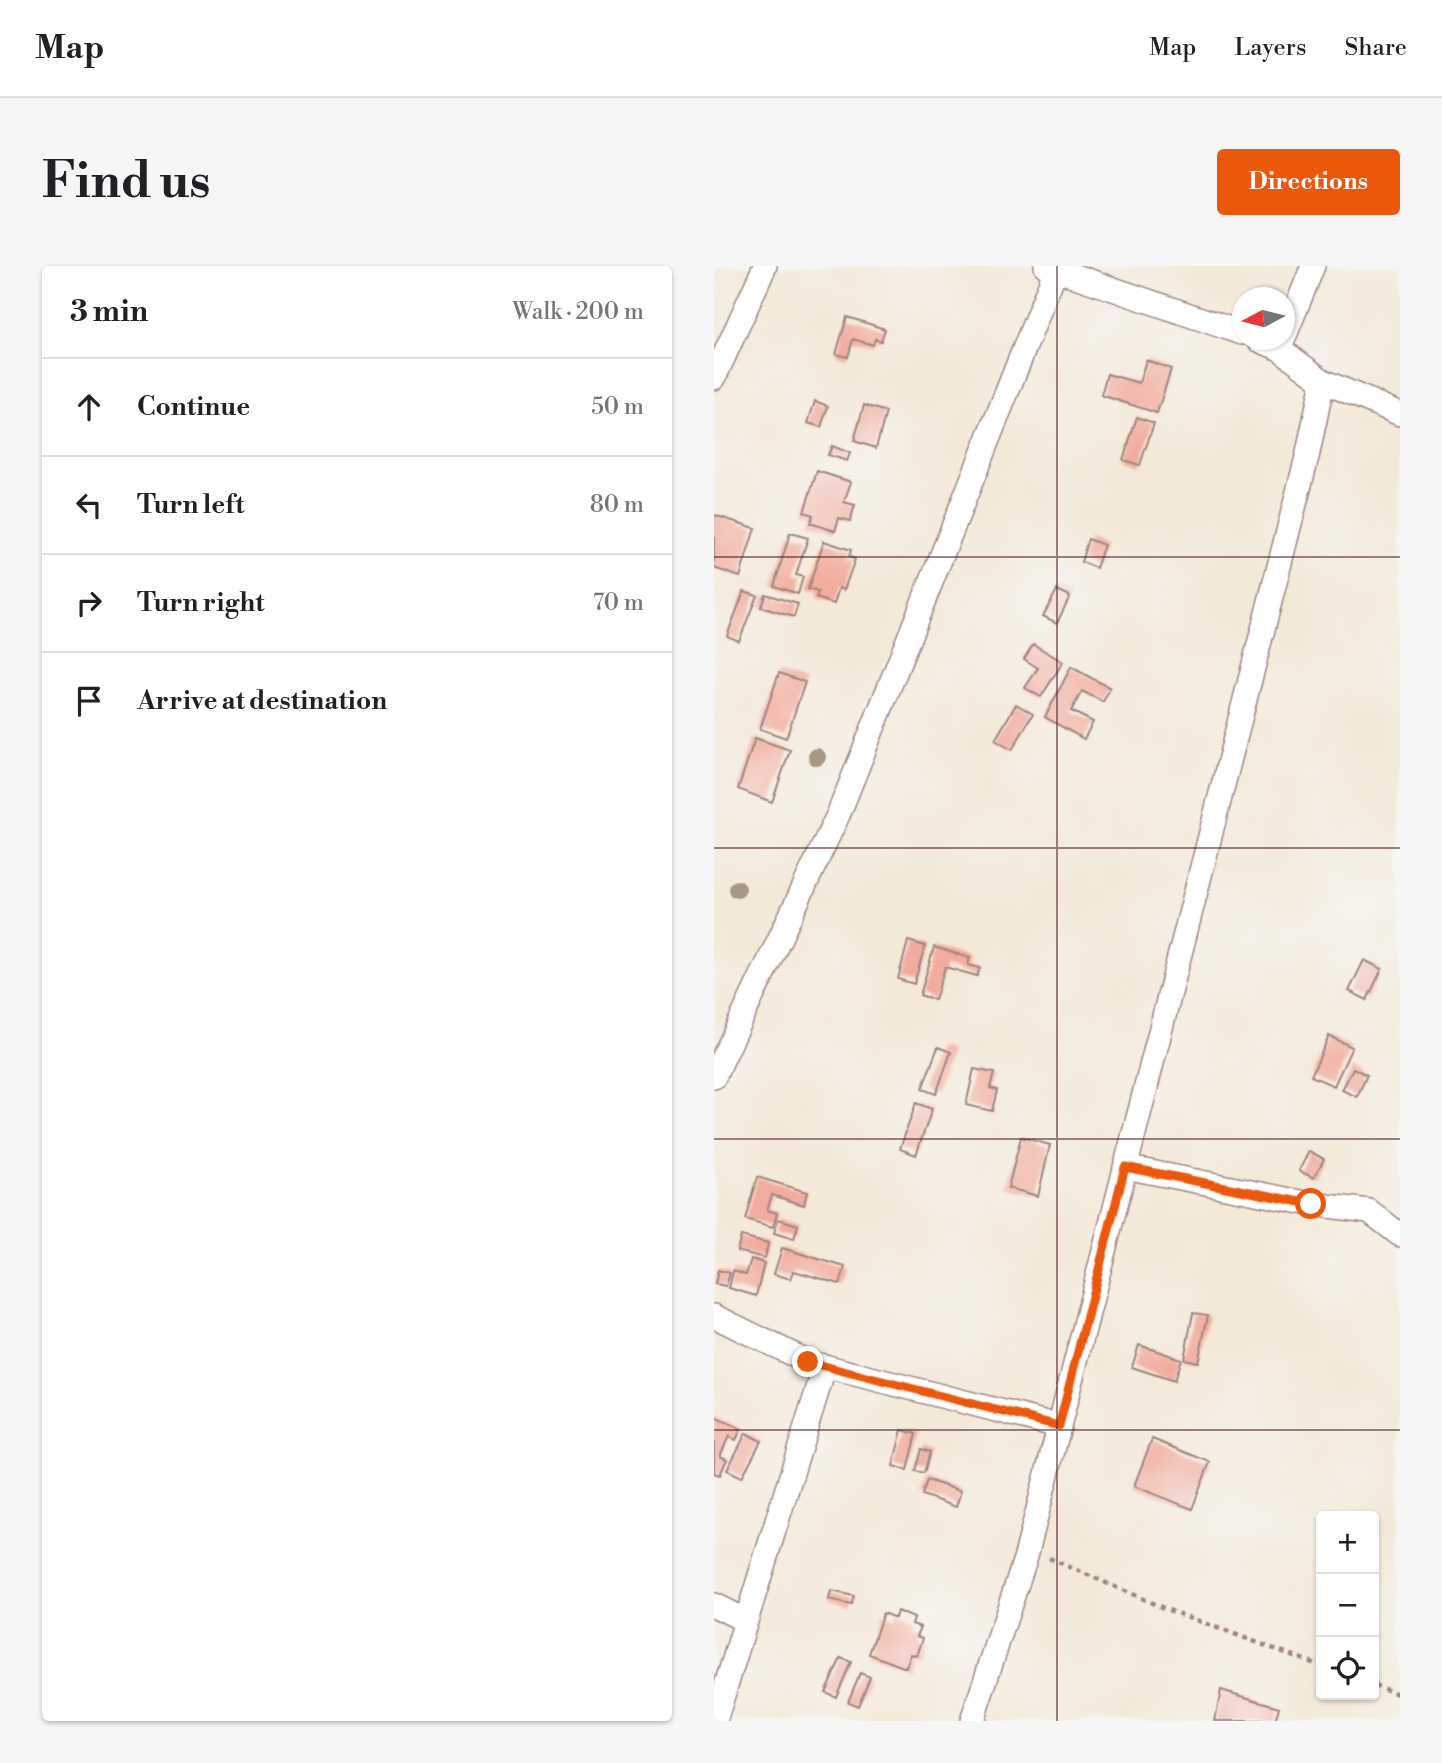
<!DOCTYPE html>
<meta charset="utf-8">
<style>
:root{--surface:#fff;--page:#f6f6f6;--text:#202124;--muted:#757577;--line:#e0e0e0;--accent:#ea580c}
body{margin:0;font-family:"Libre Bodoni",serif;background:var(--page);color:var(--text)}
.controls{position:absolute;right:21px;bottom:21px;display:grid;overflow:hidden;border-radius:7px;box-shadow:0 2px 5px #0004}
.controls button{width:63px;height:63px;display:grid;place-items:center;padding:0;border:0;border-bottom:2px solid var(--line);background:var(--surface);color:var(--text);font:35px sans-serif}
.compass{position:absolute;left:518px;top:21px;width:63px;height:63px;border-radius:50%;background:var(--surface);box-shadow:0 2px 5px #0004;rotate:263deg}
.stop{position:absolute;width:21px;height:21px;margin:-16px;border:5px solid #ea580c;border-radius:50%;background:#fff}
.stop.end{background:#ea580c;border-color:#fff;box-shadow:0 2px 7px #0008}
.list{margin:0;padding:0;list-style:none}
h2{display:flex;justify-content:space-between;align-items:center;height:91px;margin:0;padding:0 28px;font-size:30px}
h2 small{font-size:23px;font-weight:400;color:var(--muted)}
.list li{display:grid;grid-template-columns:46px 1fr auto;gap:21px;align-items:center;box-sizing:border-box;height:98px;padding:0 28px;border-top:2px solid var(--line)}
.list b{display:block;font-size:26px;white-space:nowrap}
.list em{font-size:23px;font-style:normal;color:var(--muted)}
.icon{flex:none;width:38px;height:38px;fill:none;stroke:currentColor;stroke-width:2;stroke-linecap:round;stroke-linejoin:round}
.map{position:relative;flex:none;width:686px;height:1455px;overflow:hidden;border-radius:7px}
header{display:flex;align-items:center;gap:42px;box-sizing:border-box;height:98px;padding:0 35px;background:var(--surface);border-bottom:2px solid var(--line)}
header strong{font-size:33px}
nav{display:flex;gap:38px;margin-inline-start:auto;font-size:24px}
.intro{display:flex;align-items:center;justify-content:space-between;box-sizing:border-box;height:168px;padding:0 42px}
h1{margin:0;font-size:49px}
.button{padding:18px 32px;border-radius:7px;background:var(--accent);color:#fff;font-size:24px;font-weight:700}
main{display:flex;gap:42px;padding:0 42px}
aside{flex:1;background:var(--surface);border-radius:7px;box-shadow:0 2px 5px #0004}
.map>svg:first-child{display:block}
</style>
<header>
<strong>Map</strong>
<nav><a>Map</a><a>Layers</a><a>Share</a></nav>
</header>
<div class="intro"><h1>Find us</h1><a class="button">Directions</a></div>
<main>
<aside>
<h2>3 min<small>Walk · 200 m</small></h2>
<ul class="list">
<li><svg class="icon" aria-label="ahead" viewBox="0 0 24 24"><path d="M12 20V5M6 11l6-6 6 6"/></svg><div><b>Continue</b></div><em>50 m</em></li>
<li><svg class="icon" aria-label="left" viewBox="0 0 24 24"><path d="M17 20v-9H6M10 6l-5 5 5 5"/></svg><div><b>Turn left</b></div><em>80 m</em></li>
<li><svg class="icon" aria-label="right" viewBox="0 0 24 24"><path d="M7 20v-9h11M14 6l5 5-5 5"/></svg><div><b>Turn right</b></div><em>70 m</em></li>
<li><svg class="icon" aria-label="arrive" viewBox="0 0 24 24"><path d="M6 21V4h12l-3 4 3 4H6"/></svg><div><b>Arrive at destination</b></div></li>
</ul>
</aside>
<div class="map">
<svg width="686" height="1455" viewBox="0 0 686 1455">
<rect width="100%" height="100%" fill="#f6f6f2"/>
<filter id="ink" filterUnits="userSpaceOnUse"><feTurbulence type="fractalNoise" baseFrequency=".0143" numOctaves="2"/><feDisplacementMap in="SourceGraphic" scale="14" xChannelSelector="R" yChannelSelector="G"/><feConvolveMatrix kernelMatrix="1 2 1 2 8 2 1 2 1" color-interpolation-filters="sRGB"/></filter>
<filter id="wash" filterUnits="userSpaceOnUse"><feTurbulence type="fractalNoise" baseFrequency=".00686" numOctaves="4" result="noise"/><feDisplacementMap in="SourceGraphic" scale="28" xChannelSelector="R" yChannelSelector="G"/><feGaussianBlur stdDeviation="1.57" result="paint"/><feColorMatrix in="noise" values="0 0 0 0 0 0 0 0 0 0 0 0 0 0 0 0 0 1.4 0 .05"/><feComposite in="paint" operator="in"/></filter>
<g filter="url(#wash)">
<rect width="100%" height="100%" fill="#f4e9d8"/>
<g id="blocks">
<!-- building -->
<path fill="#f2ac9e" d="M133 51 171 63 167 75 161 73 159 79 139 73 134 91 122 88Z
M432 94 457 103 443 147 387 129 393 108 425 117Z
M101 135 114 140 107 161 94 157Z
M150 139 172 146 162 182 140 175Z
M423 151 440 157 426 199 409 194Z
M118 180 136 187 133 195 114 189Z
M103 205 137 216 130 236 141 239 136 255 125 252 121 265 96 257 99 249 90 246Z
M0 249 41 262 26 311 0 302Z
M76 267 94 272 82 309 89 311 84 328 60 320Z
M374 273 390 279 382 302 367 296Z
M110 275 137 284 135 291 141 293 130 324 125 322 120 338 102 332 104 326 94 323Z
M343 324 356 330 343 357 329 350Z
M30 325 43 329 25 375 13 370Z
M51 328 84 338 80 351 47 341Z
M319 378 349 396 327 431 311 422 324 402 310 393Z
M357 401 396 422 389 436 368 425 357 445 379 456 370 473 331 451Z
M65 407 91 416 72 472 46 463Z
M302 438 319 448 298 484 281 474Z
M41 472 76 484 58 536 24 523Z
M194 675 211 680 200 718 184 713Z
M220 681 256 692 254 699 266 702 263 710 231 701 221 734 206 729Z
M650 694 668 703 653 734 635 725Z
M615 770 638 781 620 820 597 810Z
M224 781 237 786 222 828 208 823Z
M639 802 653 809 643 831 628 824Z
M260 803 280 807 276 822 283 824 278 845 252 839Z
M202 837 218 843 202 889 186 883Z
M307 871 336 879 324 930 294 922Z
M595 885 610 893 600 912 585 905Z
M43 911 93 926 90 939 58 929 53 944 63 947 59 961 31 953Z
M64 953 84 959 80 973 60 967Z
M27 970 54 977 51 992 23 985Z
M68 982 131 1001 126 1018 80 1005 77 1013 60 1008Z
M37 993 50 997 42 1030 15 1022 19 1005 32 1009Z
M4 1004 16 1007 12 1020 1 1018Z
M479 1047 494 1049 484 1096 470 1093Z
M425 1079 467 1093 460 1115 418 1101Z
M0 1151 27 1163 22 1174 15 1170 6 1190 13 1193 6 1209 0 1207Z
M188 1164 202 1168 193 1204 179 1200Z
M32 1167 47 1175 28 1211 13 1204Z
M438 1173 496 1196 478 1243 420 1220Z
M207 1183 216 1186 210 1207 201 1205Z
M213 1214 247 1225 242 1241 208 1229Z
M117 1325 140 1330 137 1339 115 1334Z
M183 1345 200 1352 198 1358 207 1361 203 1370 209 1372 203 1390 197 1388 192 1402 155 1388 169 1347 181 1352Z
M127 1392 137 1396 122 1431 111 1426Z
M146 1407 156 1411 144 1440 134 1436Z
M507 1424 565 1441 561 1455H501Z"/>
</g>
</g>
<g filter="url(#ink)">
<use href="#blocks" fill-opacity="0" stroke="#9f8482" stroke-width="2"/>
<g fill="none" stroke-linecap="round" stroke-linejoin="round">
<defs>
<path id="street" d="M332 0 528 67
M570 72 599 0
M0 112 51 0
M609 115 686 148
M0 811 125 547 342 3
M411 901 597 938 655 945 686 969
M0 1050 94 1096 345 1160
M0 1339 32 1355
M1 1455 111 1100
M258 1455 312 1290 594 187 609 115 566 83 545 74"/>
</defs>
<!-- street casing -->
<use href="#street" stroke="#9f8482" stroke-width="26"/>
<!-- path -->
<path stroke="#9f8482" stroke-width="4.5" stroke-dasharray="5 5" stroke-linecap="butt" d="M335 1292 452 1343 607 1400
M660 1419 686 1429"/>
<!-- street -->
<use href="#street" stroke="#fff" stroke-width="23"/>
</g>
<!-- trees -->
<g fill="#a69786">
<circle cx="103" cy="491" r="9"/>
<circle cx="23" cy="623" r="9"/>
</g>
</g>
<g fill="none" stroke-linecap="round" stroke-linejoin="round" filter="url(#ink)">
<!-- route -->
<path stroke="#ea580c" stroke-width="9" d="M94 1096 345 1160 411 901 597 938"/>
</g>
<!-- grid -->
<path fill="none" stroke="#4a1f2b" stroke-width="2" stroke-opacity="0.55" d="M343 0V1455M0 291H686M0 582H686M0 873H686M0 1164H686"/>
</svg>
<div class="controls">
<button>+</button>
<button>−</button>
<button><svg class="icon" aria-label="locate" viewBox="0 0 24 24"><circle cx="12" cy="12" r="6"/><path d="M12 2v4M12 18v4M2 12h4M18 12h4"/></svg></button>
</div>
<svg class="compass" viewBox="-18 -18 36 36"><path d="M0-13l5 13h-10z" fill="#e53935"/><path d="M0 13l5-13h-10z" fill="#757577"/></svg>
<div class="stop" style="left:597px;top:938px"></div>
<div class="stop end" style="left:94px;top:1096px"></div>
</div>
</main>
